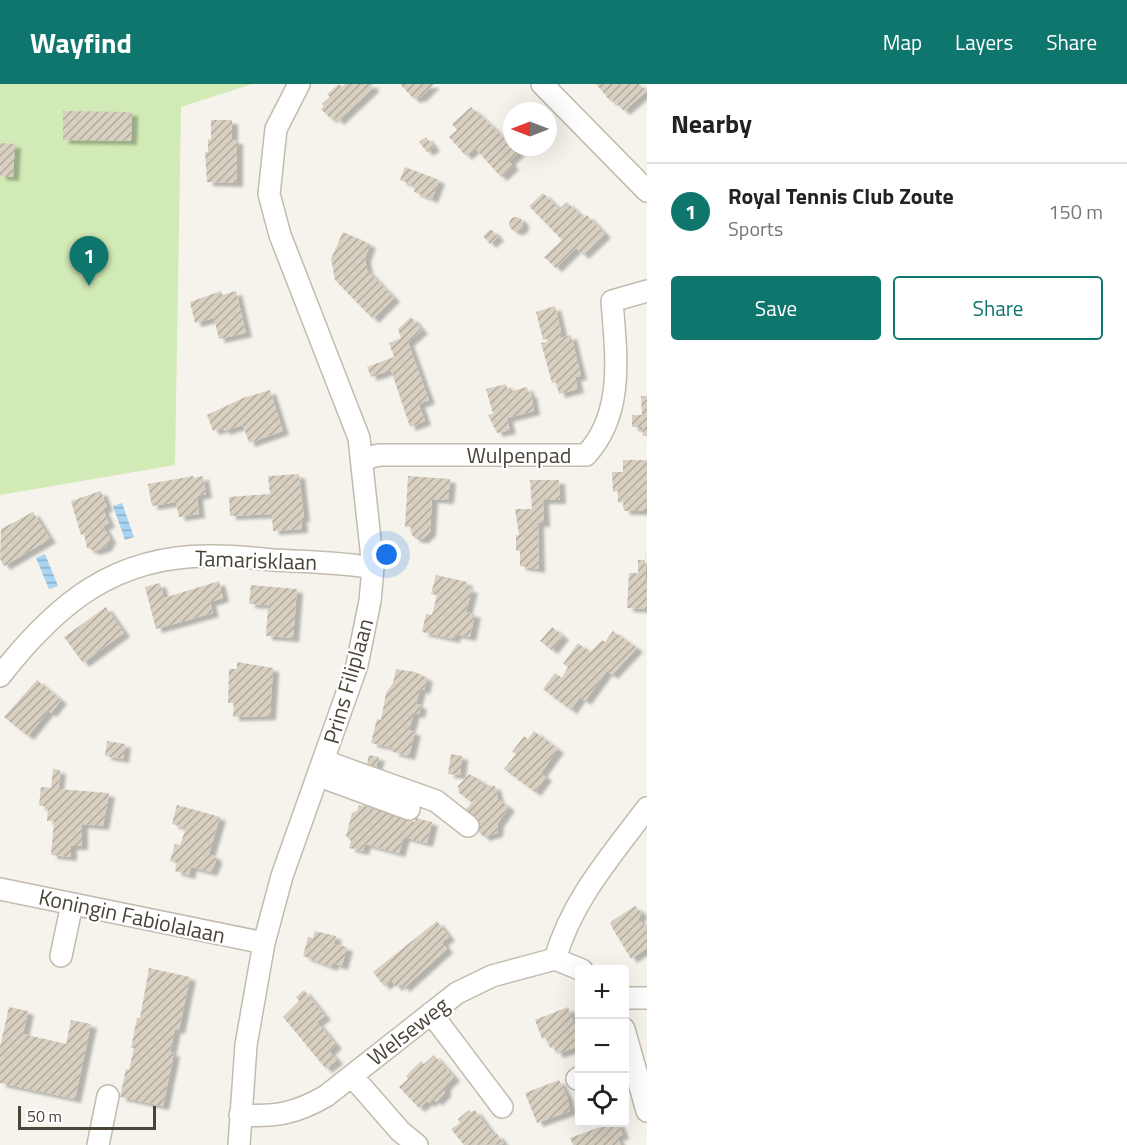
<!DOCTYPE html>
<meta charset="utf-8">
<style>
:root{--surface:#fff;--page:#f6f6f6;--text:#222;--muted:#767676;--line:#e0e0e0;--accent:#0f766e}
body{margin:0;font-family:"Titillium Web",sans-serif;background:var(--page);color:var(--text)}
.controls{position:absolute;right:18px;bottom:18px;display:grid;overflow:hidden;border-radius:6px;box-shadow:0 6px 24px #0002}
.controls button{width:54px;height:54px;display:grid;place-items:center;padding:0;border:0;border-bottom:2px solid var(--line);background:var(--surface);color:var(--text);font:30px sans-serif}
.compass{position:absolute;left:503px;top:18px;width:54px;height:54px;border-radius:50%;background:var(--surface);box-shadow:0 6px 24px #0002;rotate:270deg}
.scale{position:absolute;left:18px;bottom:15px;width:138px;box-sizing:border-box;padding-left:6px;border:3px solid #4b4439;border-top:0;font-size:16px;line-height:21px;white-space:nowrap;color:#4b4439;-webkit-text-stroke:4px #fff;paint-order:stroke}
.you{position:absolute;left:387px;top:471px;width:21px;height:21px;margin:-15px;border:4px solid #fff;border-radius:50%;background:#1a73e8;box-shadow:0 0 0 9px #1a73e833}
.badge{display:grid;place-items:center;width:39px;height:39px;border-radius:50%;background:var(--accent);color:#fff;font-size:20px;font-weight:700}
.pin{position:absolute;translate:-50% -50px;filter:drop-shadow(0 2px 3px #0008)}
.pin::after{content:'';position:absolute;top:32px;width:21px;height:18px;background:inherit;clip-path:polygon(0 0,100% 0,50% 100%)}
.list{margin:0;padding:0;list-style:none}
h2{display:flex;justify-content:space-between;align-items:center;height:78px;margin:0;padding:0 24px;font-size:26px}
h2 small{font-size:20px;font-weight:400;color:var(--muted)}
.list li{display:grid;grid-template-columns:39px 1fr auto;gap:18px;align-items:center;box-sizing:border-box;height:96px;padding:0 24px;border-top:2px solid var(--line)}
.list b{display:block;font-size:22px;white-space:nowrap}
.list p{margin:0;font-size:20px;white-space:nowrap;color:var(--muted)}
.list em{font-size:20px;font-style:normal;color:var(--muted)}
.actions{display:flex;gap:12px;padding:18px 24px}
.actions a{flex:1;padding:14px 0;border:2px solid var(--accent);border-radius:6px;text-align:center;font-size:21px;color:var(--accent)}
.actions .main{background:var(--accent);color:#fff}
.icon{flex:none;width:33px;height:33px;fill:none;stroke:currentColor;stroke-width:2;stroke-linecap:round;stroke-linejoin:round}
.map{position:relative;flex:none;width:647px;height:1061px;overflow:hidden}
header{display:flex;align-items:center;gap:36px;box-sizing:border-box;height:84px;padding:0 30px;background:var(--accent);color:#fff}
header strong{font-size:28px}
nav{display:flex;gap:33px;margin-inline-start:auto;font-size:21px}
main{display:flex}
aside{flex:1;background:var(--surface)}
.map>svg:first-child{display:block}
</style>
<header>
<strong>Wayfind</strong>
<nav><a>Map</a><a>Layers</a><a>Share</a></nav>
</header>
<main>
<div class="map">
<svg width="647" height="1061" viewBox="0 0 647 1061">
<defs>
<pattern id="water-rules" width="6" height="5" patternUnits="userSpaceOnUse" patternTransform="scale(1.5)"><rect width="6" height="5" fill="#a9d4f2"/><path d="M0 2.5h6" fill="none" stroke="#8caec5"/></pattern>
<pattern id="building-hatch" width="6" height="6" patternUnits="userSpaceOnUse" patternTransform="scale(1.5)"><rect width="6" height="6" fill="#d8cfc1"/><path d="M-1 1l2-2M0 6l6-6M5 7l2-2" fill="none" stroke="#b1aa9e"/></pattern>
<filter id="shadow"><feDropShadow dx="6" dy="4" stdDeviation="1.5" flood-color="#0004"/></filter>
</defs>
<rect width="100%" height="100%" fill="#f6f3ec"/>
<!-- park -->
<path fill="#d2eab5" d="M0 0H252L181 23 175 381 0 411Z"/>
<!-- water -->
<path fill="url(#water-rules)" d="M122 419 134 453 125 456 113 422Z
M45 470 58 502 49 505 36 474Z"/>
<!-- building -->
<path fill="url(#building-hatch)" filter="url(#shadow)" d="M339 0 342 3 345 0H374L371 2 373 4 338 37 334 32 331 35 321 25 324 22 322 20 330 13 327 10Z
M400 0H434L421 13 414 15Z
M596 0H639L647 7 624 27 613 16 611 18Z
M471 23 509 58 512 56V63H518L516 65 519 68 509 77 513 82 501 93 475 64 466 72 449 53 457 46 452 40Z
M63 27 132 28 131 57 63 56Z
M211 36H232V56H237V99L207 98 205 68H208V55L211 56Z
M426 53 434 63 427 68 419 58Z
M0 59 15 60 13 93 0 92Z
M405 83 439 96 432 115 414 108 416 102 400 96Z
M543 109 559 125 567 118 583 134 587 131 605 150 583 171 576 164 556 184 544 173 562 156 529 122Z
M509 140a7 7 0 1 1 14 0a7 7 0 1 1-14 0Z
M491 145 498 153 490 160 483 152Z
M343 148 370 160 365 174 367 186 394 214 373 235 335 196 331 175Z
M221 207 222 211 236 207 246 249 219 255 214 234 195 239 190 218Z
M555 222 562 251H559L560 254 571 251 581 292 575 293 578 305 559 310 556 298 552 299 541 259 550 257V254L543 256 536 228Z
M411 233 422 246 408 258 429 316 419 320 425 337 410 343 391 286 371 293 367 283 394 273 389 259 401 254 398 245Z
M506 300 508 308 527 303 529 310 531 309 534 327 507 334 510 346 497 349 488 331 493 330 486 305Z
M270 306 283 347 249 359 243 341 224 347 223 344 213 347 207 331 243 314Z
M641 312H647V352H643L642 343H632V331H642Z
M623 376H647L646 427H624L623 418 618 419V407L613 408 612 388H623Z
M299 390 304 434H301L302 445 273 447 272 430 230 432 229 413 270 410 268 392Z
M193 392 194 394 203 392 206 410 197 412 199 430 179 433 176 418 152 422 148 400Z
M408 392 450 395 448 416 432 415 430 448 423 455H416L412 451 411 443H405Z
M530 396H559L560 416H543L544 439H538L539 485 520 482V467H516V451H519L515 425H532Z
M101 407 107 423 103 425 109 440 103 442 110 455 106 463 95 467 87 464 84 450 81 451 71 417Z
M33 428 50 455 4 482 0 475 1 445Z
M645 466 647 525 627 524 629 489H638V476H645Z
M436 491 467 498 466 504 472 505 466 528 475 530 470 553 455 550 454 555 422 548 426 530 432 531 437 511 431 510Z
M219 497 223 514 210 518 213 529 156 545 145 503 160 499 164 514Z
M251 501 297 505 293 554 266 552 268 521 249 520Z
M106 523 124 549 83 579 64 553Z
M552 543 563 552 552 566 540 557Z
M613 547 637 564 612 591 607 587 585 617 580 613 571 626 543 605 555 589 562 594 568 583 563 580 578 559 590 568 602 556 605 558Z
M237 578 273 584 270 632 233 633 234 619H228L229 585H237Z
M396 585 415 588 427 594 424 606 420 605 416 620 421 621 419 630 414 629 409 646 415 648 409 672 393 668 394 664 371 659 377 635 381 636 386 609 393 599Z
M37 596 61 616 51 629 48 627 28 652 4 633Z
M534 647 558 665 541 689 546 693 535 708 504 685 516 670 512 668 524 652 528 655Z
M107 657 125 660 123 675 105 672Z
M451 670 462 672 460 691 448 690Z
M369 671 379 673 376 683 367 681Z
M53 685 60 686 58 705 109 709 103 742 82 740V762H71V773L51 771 54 737H47L48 722H39L41 703 51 704Z
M469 690 480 696 484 704 486 701 495 702 498 715 509 723 498 739 497 749 484 753 462 731 472 718 459 709 458 702Z
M177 721 220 733 209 770 215 772 216 777 211 788 191 783 189 791 175 787 177 779 170 777 175 760 180 761 186 744 172 740Z
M359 721 392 727 391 730 415 738 416 734 432 738 427 759 404 753 399 769 365 760 363 767 349 764 351 757 346 752 352 729 357 727Z
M635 822 642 829 638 835 647 844V864L631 875 610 840 612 837Z
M437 837 449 853 442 858 447 865 404 904 400 900 396 903 391 896 384 902 373 888Z
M315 847 336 852 334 860 347 863 342 882 332 879V883L303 872 308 853 313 854Z
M149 884 190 893 179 946 175 945 170 968 174 969 163 1022 120 1013 126 985 129 986 134 964H131L137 934H140Z
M304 906 325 932 317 938 336 961 329 967 337 976 326 985 283 933 299 917 296 913Z
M9 923 28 927 23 950 66 960 71 936 91 940 75 1015 0 999V963Z
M568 923 578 952 574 954 577 963 557 970 554 963 550 964 546 954 542 955 535 936Z
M434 971 454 993 445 1002V1009L436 1018 434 1015 429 1019 427 1017 419 1024 399 1003 408 995 406 992 421 977 424 980Z
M559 996 567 1012 570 1027 537 1039 525 1009Z
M469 1026 471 1028 475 1026 494 1052 497 1050 504 1060 464 1061 451 1045 460 1039 458 1035Z
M614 1038H618L623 1051 617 1053 621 1061H573L570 1054Z"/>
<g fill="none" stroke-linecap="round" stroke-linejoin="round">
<defs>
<path id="minor" d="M542 0 647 107
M363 375 379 371H586C625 329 616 270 612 217L647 207
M0 592C57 519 116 470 214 472 234 472 254 474 273 476 307 478 341 478 373 484
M324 677 436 717 468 742
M319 692 409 725
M0 805 264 859
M61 872 72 820
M555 875C572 816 611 772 647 724
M624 914H647
M431 929 502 1023
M624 945 647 1027
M352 992 400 1047 417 1061
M577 995 580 993
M240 1031C275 1033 295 1030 326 1012L457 909 492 892 555 875 582 886
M98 1061 108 1012
M239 1061 246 961 264 859 282 792 357 581 370 517 373 484 359 354 280 151 269 110 276 45 299 0"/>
</defs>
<!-- minor casing -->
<use href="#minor" stroke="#c2bbae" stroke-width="24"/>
<!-- minor -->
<use href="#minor" stroke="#fff" stroke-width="21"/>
</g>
<g text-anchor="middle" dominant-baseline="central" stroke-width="4.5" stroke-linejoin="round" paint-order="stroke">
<!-- street labels -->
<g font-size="22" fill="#4b4439" stroke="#fff">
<text x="519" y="371">Wulpenpad</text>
<text transform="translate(256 476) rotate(2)">Tamarisklaan</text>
<text transform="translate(348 597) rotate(-74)">Prins Filiplaan</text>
<text transform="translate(132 832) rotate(12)">Koningin Fabiolalaan</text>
<text transform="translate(408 947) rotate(-38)">Welseweg</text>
</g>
</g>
</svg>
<div class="controls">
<button>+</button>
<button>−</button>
<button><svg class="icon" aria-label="locate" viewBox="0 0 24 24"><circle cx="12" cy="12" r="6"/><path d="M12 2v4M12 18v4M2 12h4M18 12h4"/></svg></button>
</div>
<svg class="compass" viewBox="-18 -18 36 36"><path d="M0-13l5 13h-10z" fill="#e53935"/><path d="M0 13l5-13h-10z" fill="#767676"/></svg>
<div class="scale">50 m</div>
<div class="you"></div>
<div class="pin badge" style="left:89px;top:202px">1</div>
</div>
<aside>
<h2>Nearby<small></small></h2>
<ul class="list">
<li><span class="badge">1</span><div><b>Royal Tennis Club Zoute</b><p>Sports</p></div><em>150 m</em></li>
</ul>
<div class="actions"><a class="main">Save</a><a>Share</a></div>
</aside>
</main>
